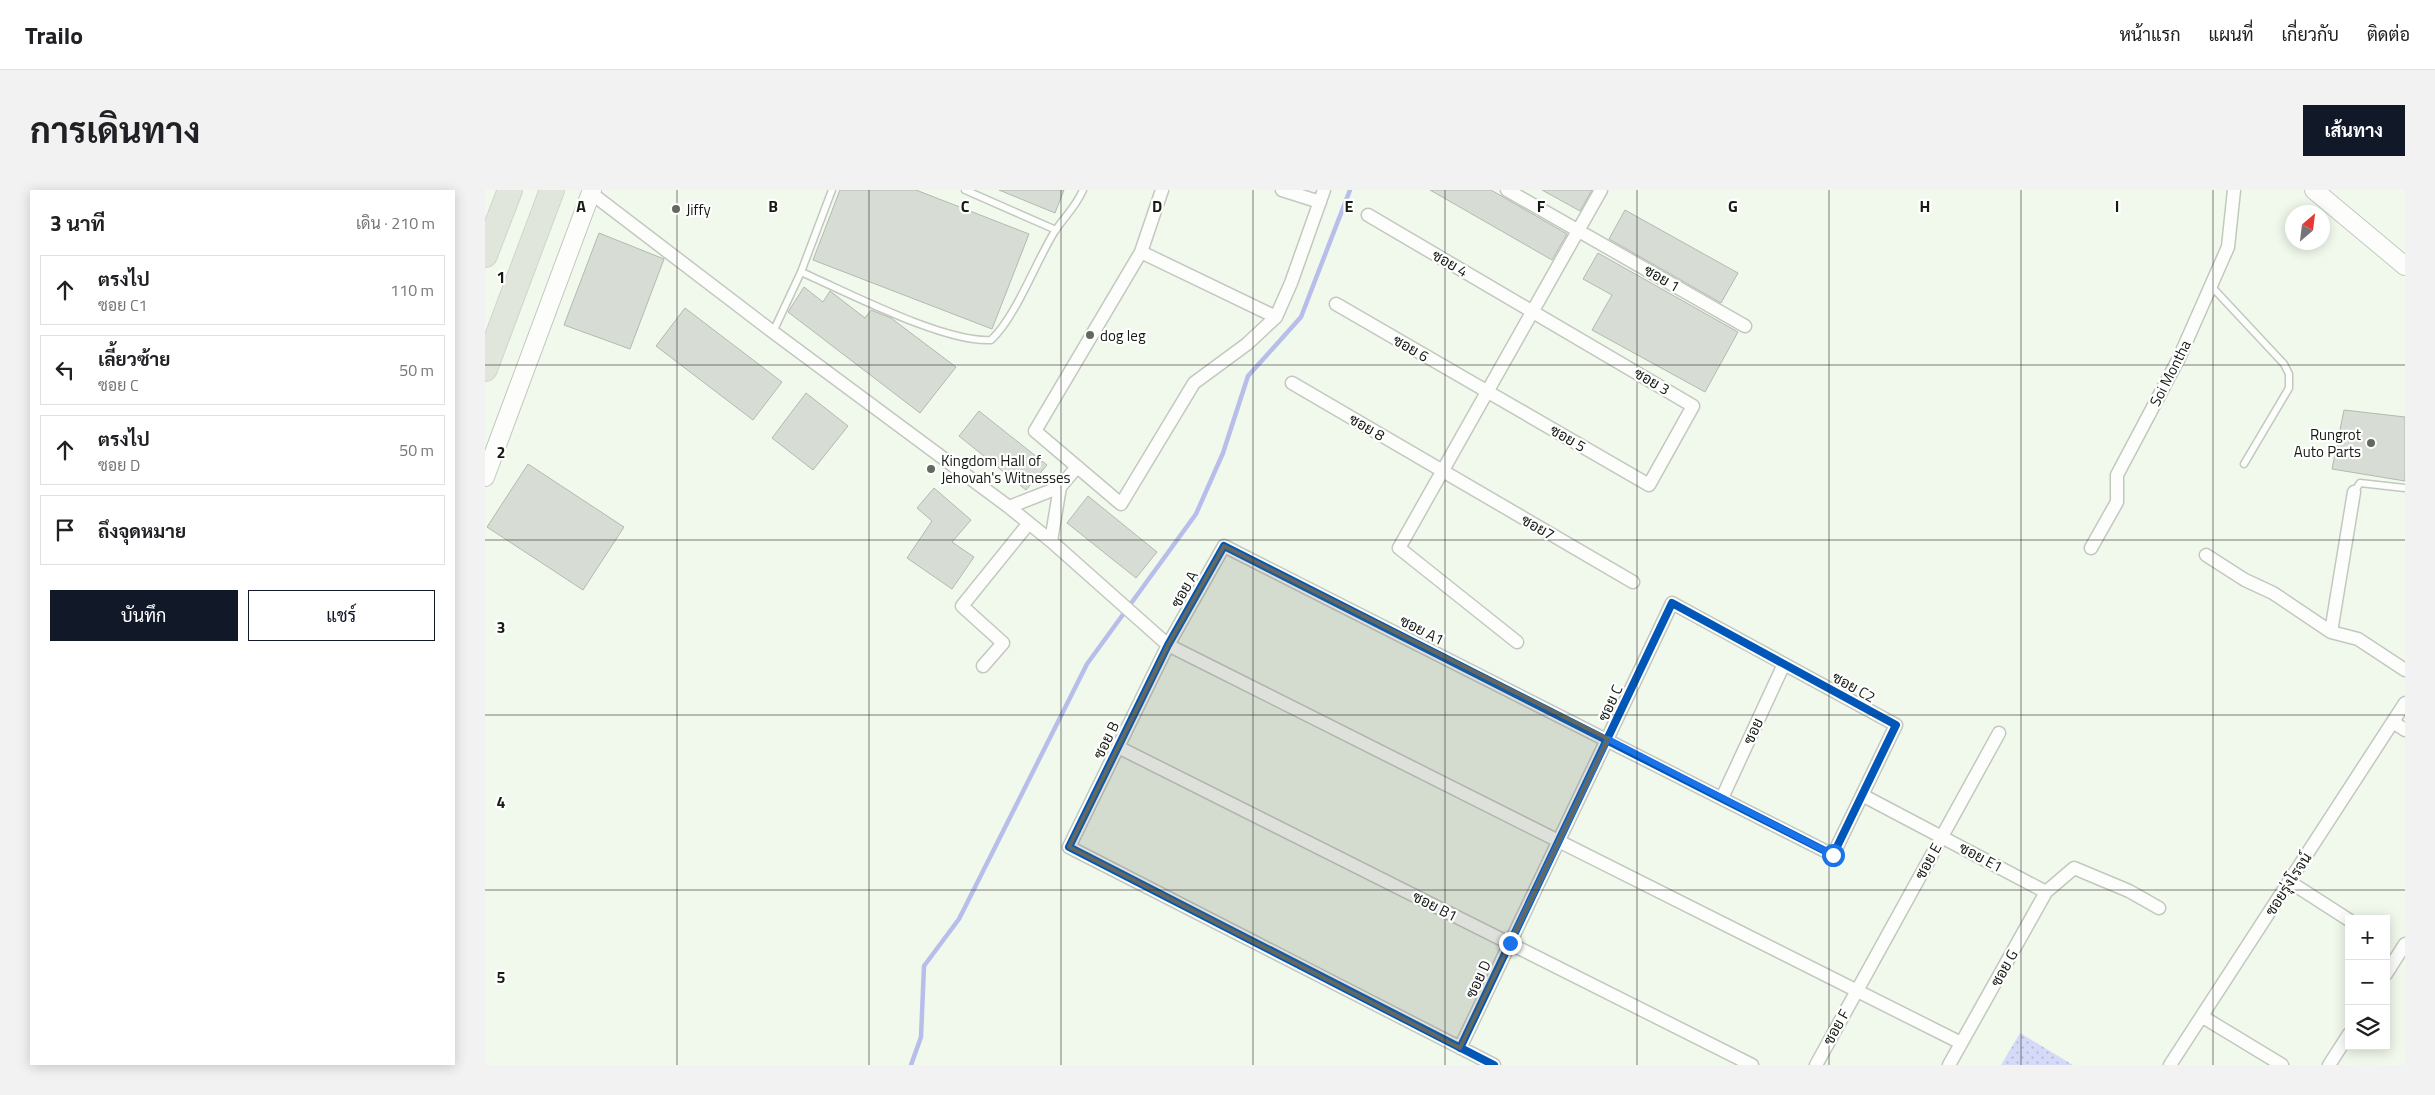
<!DOCTYPE html>
<html lang="th">
<meta charset="utf-8">
<style>
:root{--surface:#fff;--page:#f2f2f2;--text:#202124;--muted:#757577;--line:#e0e0e0;--accent:#111827}
body{margin:0;font-family:"Titillium Web",Sarabun,sans-serif;background:var(--page);color:var(--text)}
.controls{position:absolute;right:15px;bottom:15px;display:grid;overflow:hidden;border-radius:0px;box-shadow:0 2px 12px #0003}
.controls button{width:45px;height:45px;display:grid;place-items:center;padding:0;border:0;border-bottom:1px solid var(--line);background:var(--surface);color:var(--text);font:25px sans-serif}
.compass{position:absolute;left:1800px;top:15px;width:45px;height:45px;border-radius:50%;background:var(--surface);box-shadow:0 2px 12px #0003;rotate:28deg}
.stop{position:absolute;width:15px;height:15px;margin:-11px;border:4px solid #1a73e8;border-radius:50%;background:#fff}
.stop.end{background:#1a73e8;border-color:#fff;box-shadow:0 1px 5px #0008}
.list{margin:0;padding:0;list-style:none}
h2{display:flex;justify-content:space-between;align-items:center;height:65px;margin:0;padding:0 20px;font-size:21px}
h2 small{font-size:16px;font-weight:400;color:var(--muted)}
.list li{display:grid;grid-template-columns:32px 1fr auto;gap:15px;align-items:center;box-sizing:border-box;height:70px;margin:0 10px 10px;padding:0 10px;border:1px solid var(--line);border-radius:0px}
.list b{display:block;font-size:19px;white-space:nowrap}
.list p{margin:0;font-size:16px;white-space:nowrap;color:var(--muted)}
.list em{font-size:16px;font-style:normal;color:var(--muted)}
.actions{display:flex;gap:10px;padding:15px 20px}
.actions a{flex:1;padding:11px 0;border:1px solid var(--accent);border-radius:0px;text-align:center;font-size:18px;color:var(--accent)}
.actions .main{background:var(--accent);color:#fff}
.icon{flex:none;width:28px;height:28px;fill:none;stroke:currentColor;stroke-width:2;stroke-linecap:round;stroke-linejoin:round}
.map{position:relative;flex:none;width:1920px;height:875px;overflow:hidden;border-radius:0px}
header{display:flex;align-items:center;gap:30px;box-sizing:border-box;height:70px;padding:0 25px;background:var(--surface);border-bottom:1px solid var(--line)}
header strong{font-size:24px}
nav{display:flex;gap:28px;margin-inline-start:auto;font-size:18px}
.intro{display:flex;align-items:center;justify-content:space-between;box-sizing:border-box;height:120px;padding:0 30px}
h1{margin:0;font-size:35px}
.button{padding:12px 22px;border-radius:0px;background:var(--accent);color:#fff;font-size:18px;font-weight:700}
main{display:flex;gap:30px;padding:0 30px}
aside{flex:1;background:var(--surface);border-radius:0px;box-shadow:0 2px 12px #0003}
.map>svg:first-child{display:block}
</style>
<header>
<strong>Trailo</strong>
<nav><a>หน้าแรก</a><a>แผนที่</a><a>เกี่ยวกับ</a><a>ติดต่อ</a></nav>
</header>
<div class="intro"><h1>การเดินทาง</h1><a class="button">เส้นทาง</a></div>
<main>
<aside>
<h2>3 นาที<small>เดิน · 210 m</small></h2>
<ul class="list">
<li><svg class="icon" aria-label="ahead" viewBox="0 0 24 24"><path d="M12 20V5M6 11l6-6 6 6"/></svg><div><b>ตรงไป</b><p>ซอย C1</p></div><em>110 m</em></li>
<li><svg class="icon" aria-label="left" viewBox="0 0 24 24"><path d="M17 20v-9H6M10 6l-5 5 5 5"/></svg><div><b>เลี้ยวซ้าย</b><p>ซอย C</p></div><em>50 m</em></li>
<li><svg class="icon" aria-label="ahead" viewBox="0 0 24 24"><path d="M12 20V5M6 11l6-6 6 6"/></svg><div><b>ตรงไป</b><p>ซอย D</p></div><em>50 m</em></li>
<li><svg class="icon" aria-label="arrive" viewBox="0 0 24 24"><path d="M6 21V4h12l-3 4 3 4H6"/></svg><div><b>ถึงจุดหมาย</b></div></li>
</ul>
<div class="actions"><a class="main">บันทึก</a><a>แชร์</a></div>
</aside>
<div class="map">
<svg width="1920" height="875" viewBox="0 0 1920 875">
<defs>
<pattern id="grass-dots" width="8" height="8" patternUnits="userSpaceOnUse" patternTransform="scale(1.25)"><rect width="8" height="8" fill="#d4daf7"/><path d="M2 2h.1M6 6h.1" fill="none" stroke="#b5bad3" stroke-width="1.8" stroke-linecap="round"/></pattern>
</defs>
<rect width="100%" height="100%" fill="#f1f9ed"/>
<!-- grass -->
<path fill="url(#grass-dots)" d="M1535 843 1588 875H1516Z"/>
<g fill="none" stroke-linecap="round" stroke-linejoin="round">
<!-- stream -->
<path stroke="#b8beea" stroke-width="4.5" d="M426 875 436 847 439 776 474 729 602 474 711 324 738 263 763 186 816 127 865 0"/>
</g>
<!-- building -->
<path fill="#d7ddd4" stroke="#b2b9af" d="M355 0H431L544 44 507 139 328 70Z
M514 0H579L570 23Z
M945 0H1006L1082 44 1067 70Z
M1057 0H1107L1095 21Z
M1140 20 1253 83 1236 113 1124 49Z
M114 43 179 69 145 159 79 135Z
M1113 63 1253 142 1220 202 1107 140 1127 105 1098 89Z
M319 97 338 112 345 101 380 128 386 120 406 128 471 177 435 223 303 122Z
M200 118 297 192 268 230 171 156Z
M321 203 363 236 328 280 287 248Z
M1859 220 1920 227V291L1847 279Z
M494 221 562 275 541 300 474 246Z
M43 274 139 337 98 400 2 337Z
M449 298 486 330 467 352 489 367 467 399 422 368 447 331 432 318Z
M603 306 672 362 651 388 582 333Z"/>
<g fill="none" stroke-linecap="round" stroke-linejoin="round">
<defs>
<path id="lane" d="M480 0 571 40
M316 82C362 102 459 153 506 150 531 127 551 71 570 41 580 26 590 18 598 0
M1727 97 1799 174 1804 184V198L1759 274
M288 142 316 82 347 0
M1869 302 1875 293 1920 298"/>
<path id="street" d="M677 0 656 62 550 241 636 314 709 193 762 154 791 127 806 93 839 0
M797 0 835 12
M1022 0 1260 136
M106 3 288 142 524 317 566 351 683 455 1476 853
M656 62 791 127
M851 114 1164 295 1208 216 883 25
M807 193 1148 392
M524 317 575 297
M566 351 575 297 592 277
M1606 358 1632 312V285L1694 168 1743 57 1749 0
M1721 365 1760 390 1788 403 1846 442 1873 449 1920 480
M1846 442 1869 302
M1032 452 914 358 1116 0
M498 476 518 453 477 416 544 333
M1908 532 1920 540
M633 557 1267 875
M1377 605 1561 702
M1237 608 1299 474
M1805 692 1864 730
M1901 784 1920 754
M1718 827 1797 875
M975 858 1187 413 1411 535 1348 665 739 356 683 455 584 657 1009 875
M1331 875 1514 543
M1464 875 1561 702 1589 678 1644 701 1674 718
M1685 875 1920 513
M1844 875 1864 844"/>
<path id="secondary" d="M1829 0 1920 76
M0 287 107 0"/>
<path id="highway" d="M0 65 25 0
M0 179 67 0"/>
</defs>
<!-- lane casing -->
<use href="#lane" stroke="#c2c8bf" stroke-width="9"/>
<!-- street casing -->
<use href="#street" stroke="#c2c8bf" stroke-width="15"/>
<!-- secondary casing -->
<use href="#secondary" stroke="#c2c8bf" stroke-width="20"/>
<!-- highway casing -->
<use href="#highway" stroke="#d0d4ce" stroke-width="26"/>
<!-- lane -->
<use href="#lane" stroke="#fdfefc" stroke-width="6"/>
<!-- street -->
<use href="#street" stroke="#fdfefc" stroke-width="12"/>
<!-- secondary -->
<use href="#secondary" stroke="#fdfefc" stroke-width="18"/>
<!-- highway -->
<use href="#highway" stroke="#e1e6dd" stroke-width="24"/>
<defs>
<path id="cycleway" d="M975 858 1187 413 1411 535 1348 665 739 356 683 455 584 657 1009 875"/>
</defs>
<!-- cycleway casing -->
<use href="#cycleway" stroke="#fff" stroke-width="11"/>
<!-- cycleway -->
<use href="#cycleway" stroke="#0057b8" stroke-width="8"/>
</g>
<g fill="none" stroke-linecap="round" stroke-linejoin="round">
<!-- route -->
<path stroke="#1a73e8" stroke-width="6" d="M1025 753 1123 549 1348 665"/>
</g>
<!-- marked area -->
<path fill="#636960" fill-opacity="0.2" stroke="#636960" stroke-width="4" stroke-linejoin="round" d="M739 356 1123 549 975 858 584 657 683 455Z"/>
<!-- grid -->
<path fill="none" stroke="#171b14" stroke-width="1" stroke-opacity="0.55" d="M192 0V875M384 0V875M576 0V875M768 0V875M960 0V875M1152 0V875M1344 0V875M1536 0V875M1728 0V875M0 175H1920M0 350H1920M0 525H1920M0 700H1920"/>
<!-- markers -->
<g fill="#636960" stroke="#fff" stroke-width="2">
<circle cx="191" cy="19" r="5"/>
<circle cx="605" cy="145" r="5"/>
<circle cx="1886" cy="253" r="5"/>
<circle cx="446" cy="279" r="5"/>
</g>
<g text-anchor="middle" dominant-baseline="central" stroke-width="4.5" stroke-linejoin="round" paint-order="stroke">
<!-- poi labels -->
<g font-size="15" fill="#171b14" stroke="#fff" text-anchor="start">
<text x="201" y="19">Jiffy</text>
<text x="615" y="145">dog leg</text>
<text x="1876" y="244" text-anchor="end">Rungrot<tspan x="1876" dy="17">Auto Parts</tspan></text>
<text x="456" y="270">Kingdom Hall of<tspan x="456" dy="17">Jehovah's Witnesses</tspan></text>
</g>
<!-- street labels -->
<g font-size="15" fill="#171b14" stroke="#fff">
<text transform="translate(965 73) rotate(30)">ซอย 4</text>
<text transform="translate(1177 88) rotate(30)">ซอย 1</text>
<text transform="translate(926 158) rotate(30)">ซอย 6</text>
<text transform="translate(1685 183) rotate(-63)">Soi Montha</text>
<text transform="translate(1167 191) rotate(30)">ซอย 3</text>
<text transform="translate(882 237) rotate(30)">ซอย 8</text>
<text transform="translate(1083 248) rotate(30)">ซอย 5</text>
<text transform="translate(1053 337) rotate(30)">ซอย7</text>
<text transform="translate(699 399) rotate(-61)">ซอย A</text>
<text transform="translate(937 440) rotate(27)">ซอย A1</text>
<text transform="translate(1369 497) rotate(29)">ซอย C2</text>
<text transform="translate(1125 513) rotate(-65)">ซอย C</text>
<text transform="translate(1268 541) rotate(-65)">ซอย</text>
<text transform="translate(621 550) rotate(-64)">ซอย B</text>
<text transform="translate(1496 667) rotate(28)">ซอย E1</text>
<text transform="translate(1443 671) rotate(-61)">ซอย E</text>
<text transform="translate(1803 694) rotate(-57)">ซอยรุ่งโรจน์</text>
<text transform="translate(950 716) rotate(27)">ซอย B1</text>
<text transform="translate(1519 778) rotate(-61)">ซอย G</text>
<text transform="translate(993 789) rotate(-65)">ซอย D</text>
<text transform="translate(1351 837) rotate(-61)">ซอย F</text>
</g>
</g>
<g font-size="16" text-anchor="middle" font-weight="bold" fill="#171b14" stroke="#fff" stroke-width="4.5" stroke-linejoin="round" paint-order="stroke">
<text x="96" y="22">A</text>
<text x="288" y="22">B</text>
<text x="480" y="22">C</text>
<text x="672" y="22">D</text>
<text x="864" y="22">E</text>
<text x="1056" y="22">F</text>
<text x="1248" y="22">G</text>
<text x="1440" y="22">H</text>
<text x="1632" y="22">I</text>
<text x="16" y="93">1</text>
<text x="16" y="268">2</text>
<text x="16" y="443">3</text>
<text x="16" y="618">4</text>
<text x="16" y="793">5</text>
</g>
</svg>
<div class="controls">
<button>+</button>
<button>−</button>
<button><svg class="icon" aria-label="layers" viewBox="0 0 24 24"><path d="M12 4l9 5-9 5-9-5zM3 14l9 5 9-5"/></svg></button>
</div>
<svg class="compass" viewBox="-18 -18 36 36"><path d="M0-13l5 13h-10z" fill="#e53935"/><path d="M0 13l5-13h-10z" fill="#757577"/></svg>
<div class="stop" style="left:1348px;top:665px"></div>
<div class="stop end" style="left:1025px;top:753px"></div>
</div>
</main>
